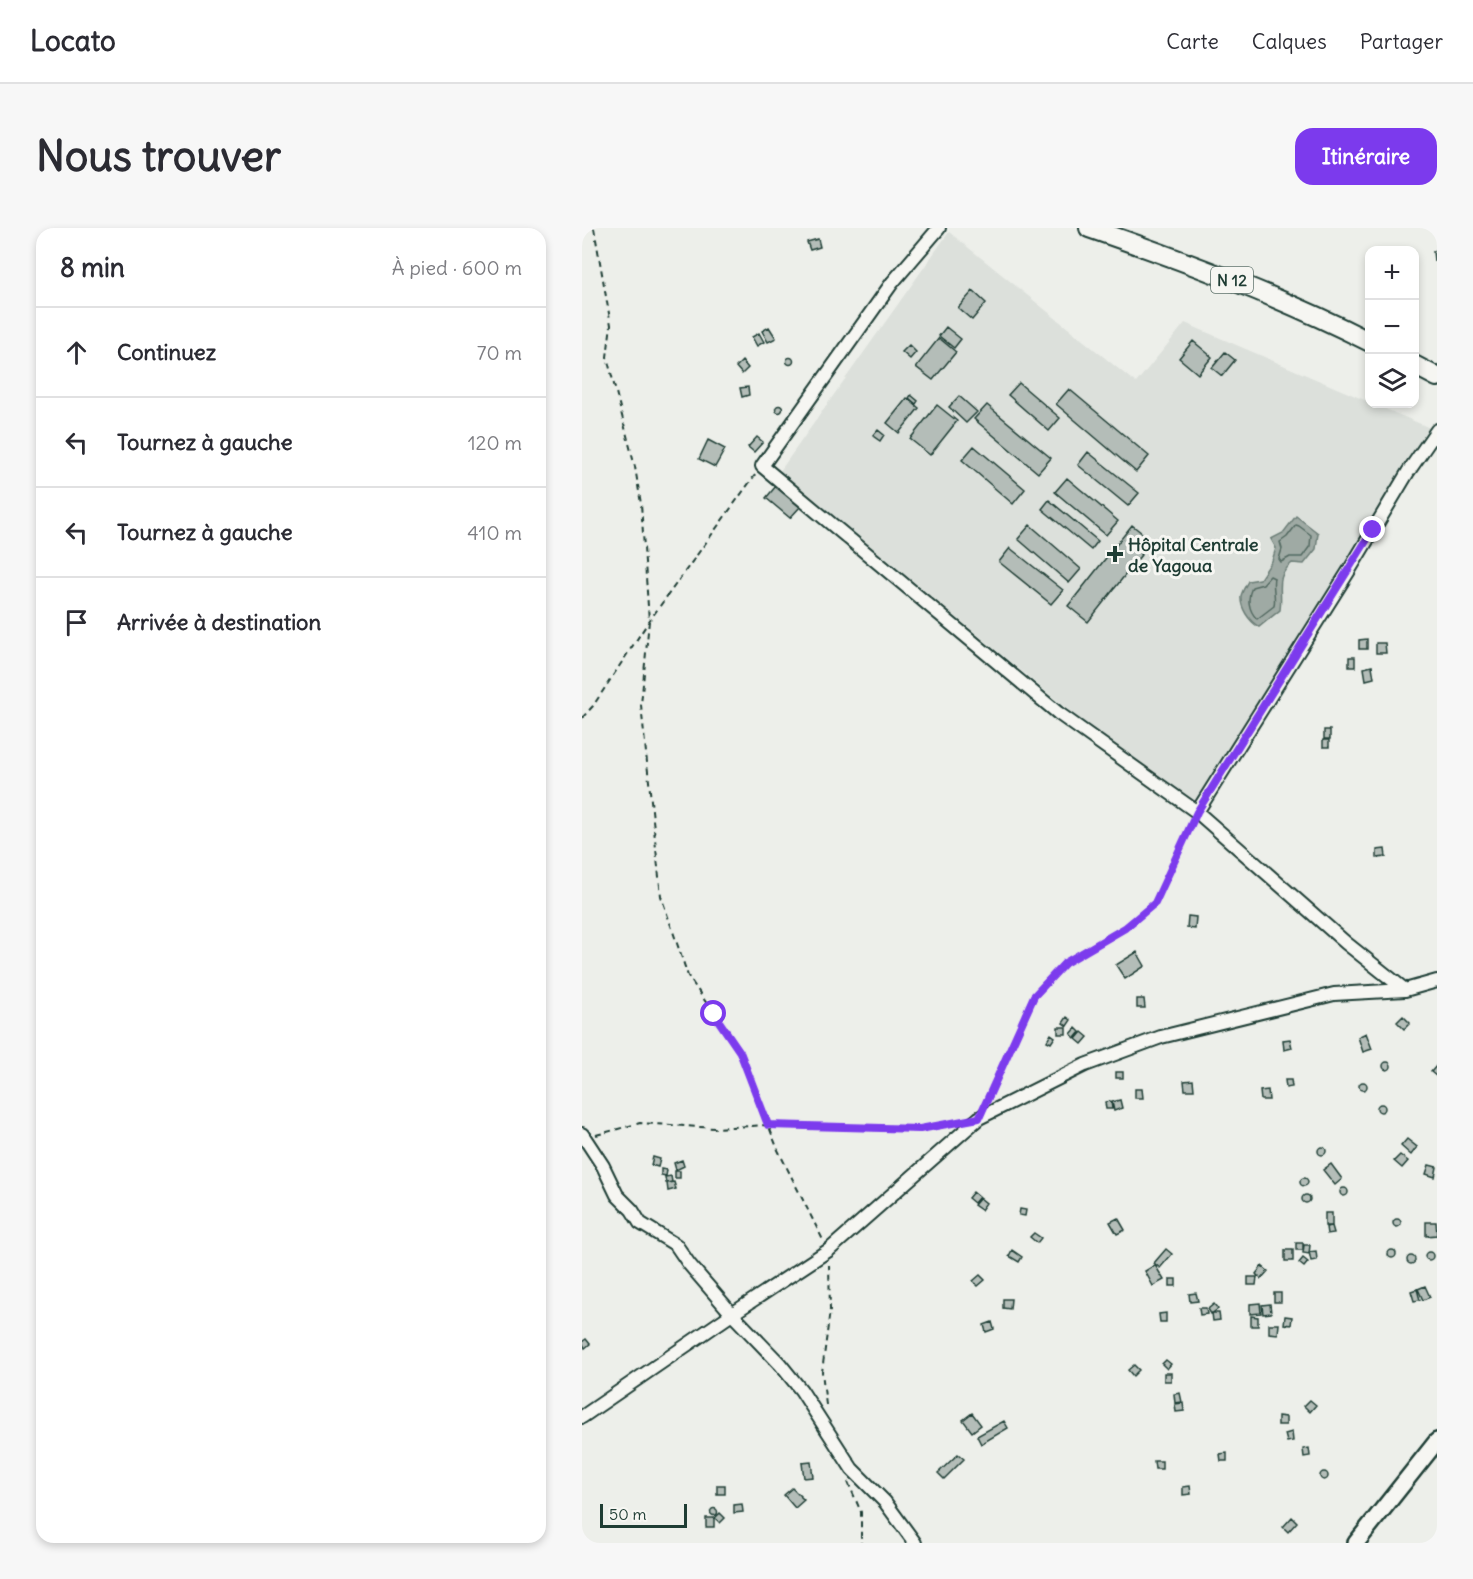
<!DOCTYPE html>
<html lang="fr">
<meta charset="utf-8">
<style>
:root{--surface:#fff;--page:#f7f7f7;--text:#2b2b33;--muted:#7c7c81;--line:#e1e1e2;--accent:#7c3aed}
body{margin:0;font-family:Delius,sans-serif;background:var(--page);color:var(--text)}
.controls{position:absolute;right:18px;top:18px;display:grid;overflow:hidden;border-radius:12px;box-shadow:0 3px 9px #0003}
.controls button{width:54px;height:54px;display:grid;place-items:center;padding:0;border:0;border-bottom:2px solid var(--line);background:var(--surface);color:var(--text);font:30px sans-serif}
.scale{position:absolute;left:18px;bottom:15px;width:87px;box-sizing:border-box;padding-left:6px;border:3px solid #1f3d34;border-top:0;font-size:16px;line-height:21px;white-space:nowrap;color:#1f3d34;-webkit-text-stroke:4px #f6f6f2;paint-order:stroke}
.stop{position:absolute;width:18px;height:18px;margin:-14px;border:4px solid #7c3aed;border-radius:50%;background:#fff}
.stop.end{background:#7c3aed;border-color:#fff;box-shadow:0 2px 6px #0008}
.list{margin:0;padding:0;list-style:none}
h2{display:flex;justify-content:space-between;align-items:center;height:78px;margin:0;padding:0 24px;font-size:26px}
h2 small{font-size:20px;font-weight:400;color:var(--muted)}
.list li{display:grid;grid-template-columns:39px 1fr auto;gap:18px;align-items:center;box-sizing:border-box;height:90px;padding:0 24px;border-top:2px solid var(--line)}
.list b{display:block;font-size:22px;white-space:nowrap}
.list em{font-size:20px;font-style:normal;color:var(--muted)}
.icon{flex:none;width:33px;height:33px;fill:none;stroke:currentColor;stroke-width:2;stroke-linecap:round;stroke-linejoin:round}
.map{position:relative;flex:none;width:855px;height:1315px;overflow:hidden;border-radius:18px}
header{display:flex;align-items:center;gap:36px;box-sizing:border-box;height:84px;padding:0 30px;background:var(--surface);border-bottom:2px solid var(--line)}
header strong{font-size:28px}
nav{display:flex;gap:33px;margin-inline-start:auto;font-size:21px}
.intro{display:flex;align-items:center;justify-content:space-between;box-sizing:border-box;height:144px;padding:0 36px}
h1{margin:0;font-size:42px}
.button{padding:15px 27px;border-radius:18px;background:var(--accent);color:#fff;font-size:21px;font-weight:700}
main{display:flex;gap:36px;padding:0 36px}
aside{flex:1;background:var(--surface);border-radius:18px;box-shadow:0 3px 9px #0003}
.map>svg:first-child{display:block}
</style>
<header>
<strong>Locato</strong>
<nav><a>Carte</a><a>Calques</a><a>Partager</a></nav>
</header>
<div class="intro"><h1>Nous trouver</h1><a class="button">Itinéraire</a></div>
<main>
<aside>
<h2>8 min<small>À pied · 600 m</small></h2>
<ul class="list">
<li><svg class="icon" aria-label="ahead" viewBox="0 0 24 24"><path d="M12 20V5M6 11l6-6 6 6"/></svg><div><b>Continuez</b></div><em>70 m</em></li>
<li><svg class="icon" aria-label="left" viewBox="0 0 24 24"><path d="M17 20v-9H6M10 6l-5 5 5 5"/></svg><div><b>Tournez à gauche</b></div><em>120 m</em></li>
<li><svg class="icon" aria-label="left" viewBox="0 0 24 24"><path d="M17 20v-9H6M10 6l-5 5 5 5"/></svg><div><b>Tournez à gauche</b></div><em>410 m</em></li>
<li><svg class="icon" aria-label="arrive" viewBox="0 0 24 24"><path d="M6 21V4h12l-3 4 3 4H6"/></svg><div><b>Arrivée à destination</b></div></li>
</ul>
</aside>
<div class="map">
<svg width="855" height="1315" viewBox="0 0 855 1315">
<rect width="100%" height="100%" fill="#edefea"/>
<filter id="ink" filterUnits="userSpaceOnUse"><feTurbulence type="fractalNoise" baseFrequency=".0167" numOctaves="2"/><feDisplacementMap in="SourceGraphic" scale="12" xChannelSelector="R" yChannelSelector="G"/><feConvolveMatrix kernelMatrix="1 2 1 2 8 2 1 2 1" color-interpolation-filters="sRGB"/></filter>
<g filter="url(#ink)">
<!-- built -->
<path fill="#dce0db" d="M367 4 554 155 603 95 848 200 607 582 198 243Z"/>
<!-- water -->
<path fill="#9faaa4" stroke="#6c7e77" stroke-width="1.5" d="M714 288 736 305 734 321 722 336 710 335C692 350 701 361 698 382L677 399C667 393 658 380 659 368 660 363 664 357 666 353L678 351 690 333 694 320 689 311 701 305Z"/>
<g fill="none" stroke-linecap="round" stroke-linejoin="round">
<!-- shore -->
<path stroke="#526961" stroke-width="1.5" d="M714 297 717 298 729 307 728 318 720 329H708L699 334 697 331 700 321 698 314 705 309Z
M688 348 692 350C690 359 694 368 692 378L675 391C666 382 665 370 670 359L681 356Z"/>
</g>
<!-- building -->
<path fill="#b4bdb8" stroke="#1f3d34" stroke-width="1.5" d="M236 11 238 19 228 22 225 14Z
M855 22V33H852L851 23Z
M391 63 404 75 390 92 376 80Z
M187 99 194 110 186 114 180 103Z
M364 99 379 111 372 120 357 108Z
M177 105 182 114 175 118 170 109Z
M357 110 374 124 351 152 334 139Z
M611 113 630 129 616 146 597 130Z
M327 117 334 124 328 131 320 124Z
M643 124 653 132 640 148 630 140Z
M204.5 133a3.5 3.5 0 1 1 7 0a3.5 3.5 0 1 1-7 0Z
M160 133 166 140 160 146 154 139Z
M437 155 478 190 467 203 426 167Z
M166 159 167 167 160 169 158 160Z
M487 161 567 228 554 244 474 176Z
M329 167 336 173 334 176 327 170Z
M377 168 395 184 384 195 367 179Z
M325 170 337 180 317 205 305 195Z
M355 177 375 193 348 227 328 211Z
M405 177 469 230 456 245 392 191Z
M193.5 181a3.5 3.5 0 1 1 7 0a3.5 3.5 0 1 1-7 0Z
M296 202 302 207 298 213 291 208Z
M175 209 181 214 172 224 166 219Z
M126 212 143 221 133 239 117 231Z
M392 218 443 261 431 276 380 232Z
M506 224 557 265 546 278 496 237Z
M485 250 536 293 524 307 473 264Z
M194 258 218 279 208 290 184 270Z
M467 272 516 313 509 322 460 281Z
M448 297 499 341 487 355 436 311Z
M550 297 570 313 506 394 486 378Z
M428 320 481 362 469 376 417 334Z
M785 411V421H777V412Z
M794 415H803L804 425H794Z
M767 429H773V439H767Z
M790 438 792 450 784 452 782 440Z
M742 502H748V511H742Z
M741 512H747V519H741Z
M803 621 804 629 795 630V622Z
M606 688 614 689 613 701 605 700Z
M555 724 563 738 543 751 534 737Z
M555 771H562L563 780H555Z
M821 788 828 795 822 801 815 794Z
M485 789 489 792 485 798 481 795Z
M476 799H484V806H476Z
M494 800 498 804 493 810 489 806Z
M500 804 506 809 500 816 494 811Z
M784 805 790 821 781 824 776 809Z
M469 806 473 809 469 815 465 813Z
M708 811 710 820 702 822 701 812Z
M801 838a4 4 0 1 1 8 0a4 4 0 1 1-8 0Z
M855 837V849L849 844Z
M534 844H541V850H534Z
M611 852 612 862H603L602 853Z
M703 852H709L710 859 704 860Z
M777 858a4 4 0 1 1 8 0a4 4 0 1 1-8 0Z
M553 861H560L561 870H553Z
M686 862 687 872H679L678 863Z
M538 872 540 880 532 883 530 874Z
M529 873 530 881H524L523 874Z
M795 880a4 4 0 1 1 8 0a4 4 0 1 1-8 0Z
M825 911 835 919 829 927 819 918Z
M736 923a4 4 0 1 1 8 0a4 4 0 1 1-8 0Z
M818 927 826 933 820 940 812 933Z
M71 929 78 931 76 939 69 937Z
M100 932 102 938 94 942 92 935Z
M749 936 760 951 753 957 741 942Z
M847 937 855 939 853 949 844 946Z
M79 941 85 942 84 948 79 947Z
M93 943H98V950H93Z
M89 948 90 954 84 955 83 949Z
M718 954a4 4 0 1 1 8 0a4 4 0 1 1-8 0Z
M92 954 94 961 86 963 85 955Z
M758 964a4 4 0 1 1 8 0a4 4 0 1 1-8 0Z
M391 964 397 969 392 975 386 970Z
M720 971a4 4 0 1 1 8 0a4 4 0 1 1-8 0Z
M398 970 404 975 399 982 392 977Z
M438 981 444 982 443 988 437 987Z
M743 985H750V998H743Z
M536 990 543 1002 535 1006 528 994Z
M811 995a4 4 0 1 1 8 0a4 4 0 1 1-8 0Z
M844 994H854L855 1007 844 1008Z
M750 998 752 1005 745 1006 744 999Z
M452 1005 459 1010 455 1015 448 1009Z
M714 1015H721V1022H714Z
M722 1017H728L727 1026 721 1025Z
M584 1021 590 1026 578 1040 572 1035Z
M430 1022 440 1029 437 1034 427 1028Z
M703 1022H711V1033H703Z
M806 1026a4 4 0 1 1 8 0a4 4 0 1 1-8 0Z
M734 1023 735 1032 729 1033 727 1024Z
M843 1028a4 4 0 1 1 8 0a4 4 0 1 1-8 0Z
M825 1032a4 4 0 1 1 8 0a4 4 0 1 1-8 0Z
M721 1030 726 1034 722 1039 717 1035Z
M573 1037 582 1052 571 1058 563 1043Z
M680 1038 686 1043 679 1051 674 1046Z
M398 1047 403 1052 396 1058 391 1053Z
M666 1049H675L674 1057H666Z
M588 1051H594V1058H588Z
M843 1058 848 1069 841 1072 836 1061Z
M835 1061 838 1072 832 1073 829 1063Z
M614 1065 616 1073 608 1074 607 1066Z
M692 1065H699V1074H692Z
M421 1071H429L428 1081 421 1080Z
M678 1075 679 1085 668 1086V1076Z
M632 1076 636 1081 629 1086 626 1081Z
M688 1076 689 1085 681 1086 680 1077Z
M617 1080H624L625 1086 618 1087Z
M584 1085V1094H578L577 1086Z
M630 1085H637L638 1092 631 1093Z
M669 1088 676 1089V1098H669Z
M703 1088 710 1089 709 1097 702 1096Z
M410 1094 412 1101 404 1104 402 1097Z
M687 1096H697L696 1106 687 1105Z
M4 1111 8 1116 3 1120 0 1114Z
M584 1132 589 1136 585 1141 580 1136Z
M552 1137 557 1142 551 1148 546 1142Z
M582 1145H589V1153H582Z
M598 1165 600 1174 593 1175 592 1166Z
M728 1172 734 1177 728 1184 722 1178Z
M601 1175 602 1183 594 1184 593 1176Z
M390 1185 399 1197 390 1204 381 1192Z
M696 1188 704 1189V1197H696Z
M422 1193 426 1200 399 1216 395 1208Z
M710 1204 711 1213 705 1214 703 1206Z
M727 1220 728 1228 722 1229 721 1221Z
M645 1225V1233H639L638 1226Z
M376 1226 382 1231 362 1251 356 1245Z
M572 1233H580V1241H573Z
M229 1234 231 1249 222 1250 220 1235Z
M738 1248a4 4 0 1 1 8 0a4 4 0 1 1-8 0Z
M135 1257H143V1266H135Z
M608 1258 609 1266 601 1267V1259Z
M210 1260 222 1272 213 1280 202 1267Z
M160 1276 161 1284 152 1285V1277Z
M128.5 1284a3.5 3.5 0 1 1 7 0a3.5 3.5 0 1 1-7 0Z
M138 1285 143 1290 138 1295 133 1290Z
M710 1289 715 1294 706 1304 701 1299Z
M124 1290H132V1299H124Z"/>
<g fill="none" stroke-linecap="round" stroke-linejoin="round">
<defs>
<path id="minor" d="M357 0 310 55 180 238 476 485 615 584 764 715 823 762
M615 584 768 341 826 244 855 202
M0 906 21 938 35 967 50 982 58 995 94 1017 107 1036 150 1086 198 1136 219 1162 270 1241 303 1274 333 1315
M0 1189 150 1086 247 1022 397 890 503 837 579 809 752 766 823 762 855 753"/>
<path id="major" d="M774 1315 855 1213"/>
<path id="highway" d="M507 0C603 33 697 68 788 114
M832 137 855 149"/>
</defs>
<!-- minor casing -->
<use href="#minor" stroke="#1f3d34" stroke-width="16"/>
<!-- major casing -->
<use href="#major" stroke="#1f3d34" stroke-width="20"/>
<!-- highway casing -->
<use href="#highway" stroke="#1f3d34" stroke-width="22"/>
<!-- path -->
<path stroke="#1f3d34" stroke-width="2" stroke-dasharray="6 4.5" stroke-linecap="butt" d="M12 0 29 97 25 129 53 239 59 276 67 393 59 477 79 668 106 748 158 824 196 922 241 1012
M0 490 11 478 67 393 173 247
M404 872 452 768 483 735 543 700 573 675 610 594
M14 907 58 895 133 900 186 897 338 901 372 895
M244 1177 240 1144 248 1082 247 1037
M266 1254 279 1284V1315"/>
<!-- minor -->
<use href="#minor" stroke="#f6f6f2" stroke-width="12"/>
<!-- major -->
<use href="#major" stroke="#f6f6f2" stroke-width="15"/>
<!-- highway -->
<use href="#highway" stroke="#f6f6f2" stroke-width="18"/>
</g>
</g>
<g fill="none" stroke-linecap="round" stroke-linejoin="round" filter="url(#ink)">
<!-- route -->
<path stroke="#7c3aed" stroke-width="8" d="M132 786 158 824 186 897 338 901 397 890 452 768 483 735 543 700 573 675 615 584 791 302"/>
</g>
<!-- markers -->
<path fill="#1f3d34" stroke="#f6f6f2" stroke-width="2" d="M530 317h6v6h6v6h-6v6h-6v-6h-6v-6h6z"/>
<g text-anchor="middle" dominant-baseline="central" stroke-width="6" stroke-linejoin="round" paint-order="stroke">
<!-- shield labels -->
<rect fill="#f6f6f2" stroke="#60746d" stroke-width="1.5" x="629" y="39" width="42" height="26" rx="4.5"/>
<g font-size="16" font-weight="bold" fill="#1f3d34">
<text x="650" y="52">N 12</text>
</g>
<!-- poi labels -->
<g font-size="18" font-weight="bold" fill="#1f3d34" stroke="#f6f6f2" text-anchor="start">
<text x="546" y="316">Hôpital Centrale<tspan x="546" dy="21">de Yagoua</tspan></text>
</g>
</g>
</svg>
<div class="controls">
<button>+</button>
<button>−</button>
<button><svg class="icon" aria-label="layers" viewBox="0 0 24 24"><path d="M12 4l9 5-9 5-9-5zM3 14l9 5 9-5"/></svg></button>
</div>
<div class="scale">50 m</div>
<div class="stop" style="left:132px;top:786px"></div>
<div class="stop end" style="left:791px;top:302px"></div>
</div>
</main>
